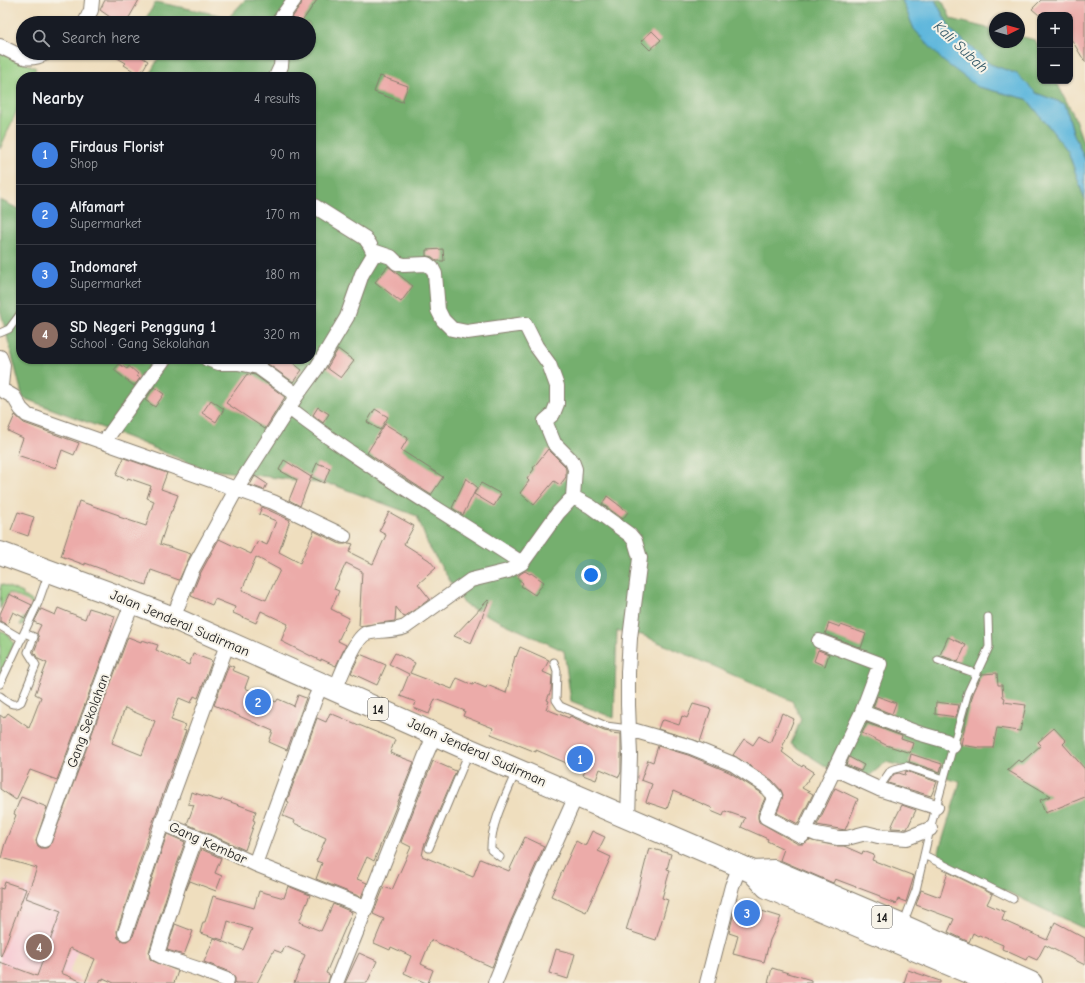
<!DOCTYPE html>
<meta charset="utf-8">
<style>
:root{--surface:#171b24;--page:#20242c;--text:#f1f3f6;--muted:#9ea1a6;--line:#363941;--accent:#8c9099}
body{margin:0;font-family:"Comic Neue",sans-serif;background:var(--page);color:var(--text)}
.controls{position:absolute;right:12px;top:12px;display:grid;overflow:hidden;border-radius:8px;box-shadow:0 1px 3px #0004}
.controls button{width:36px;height:36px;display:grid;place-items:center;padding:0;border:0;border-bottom:1px solid var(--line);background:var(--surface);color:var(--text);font:20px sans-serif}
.compass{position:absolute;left:989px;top:12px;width:36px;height:36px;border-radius:50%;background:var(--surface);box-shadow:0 1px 3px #0004;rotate:85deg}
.you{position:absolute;left:591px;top:575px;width:14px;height:14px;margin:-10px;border:3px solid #fff;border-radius:50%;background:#1a73e8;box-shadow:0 0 0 6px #1a73e833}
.badge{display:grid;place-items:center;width:26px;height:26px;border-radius:50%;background:var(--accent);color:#fff;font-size:13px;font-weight:700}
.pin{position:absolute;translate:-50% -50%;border:2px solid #fff;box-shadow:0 1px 4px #0006}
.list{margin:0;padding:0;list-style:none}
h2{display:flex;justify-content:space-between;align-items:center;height:52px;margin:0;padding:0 16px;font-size:17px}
h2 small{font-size:13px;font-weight:400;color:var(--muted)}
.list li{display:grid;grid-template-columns:26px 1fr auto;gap:12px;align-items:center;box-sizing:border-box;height:60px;padding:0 16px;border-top:1px solid var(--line)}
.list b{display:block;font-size:15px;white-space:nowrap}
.list p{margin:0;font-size:13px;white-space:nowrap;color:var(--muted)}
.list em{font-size:13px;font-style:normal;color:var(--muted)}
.icon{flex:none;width:22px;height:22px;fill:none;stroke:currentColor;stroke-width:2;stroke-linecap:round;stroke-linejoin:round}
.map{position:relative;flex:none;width:1085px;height:983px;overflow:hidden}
.search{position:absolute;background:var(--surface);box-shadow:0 1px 3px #0004;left:16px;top:16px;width:300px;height:44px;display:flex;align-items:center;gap:10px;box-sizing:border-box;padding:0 14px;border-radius:22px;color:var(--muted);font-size:15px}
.panel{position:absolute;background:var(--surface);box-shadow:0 1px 3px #0004;left:16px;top:72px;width:300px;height:292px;border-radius:16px}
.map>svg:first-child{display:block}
</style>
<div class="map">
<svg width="1085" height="983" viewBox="0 0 1085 983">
<rect width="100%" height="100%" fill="#f7f3e8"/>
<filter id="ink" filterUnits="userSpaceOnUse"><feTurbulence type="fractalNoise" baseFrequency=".025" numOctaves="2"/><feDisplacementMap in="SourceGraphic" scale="8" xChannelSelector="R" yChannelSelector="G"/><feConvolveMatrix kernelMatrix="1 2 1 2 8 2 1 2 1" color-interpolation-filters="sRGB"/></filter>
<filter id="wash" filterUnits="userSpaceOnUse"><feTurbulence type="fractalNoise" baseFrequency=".012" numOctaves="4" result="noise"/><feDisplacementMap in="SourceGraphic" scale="16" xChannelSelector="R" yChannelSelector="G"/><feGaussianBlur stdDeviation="0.9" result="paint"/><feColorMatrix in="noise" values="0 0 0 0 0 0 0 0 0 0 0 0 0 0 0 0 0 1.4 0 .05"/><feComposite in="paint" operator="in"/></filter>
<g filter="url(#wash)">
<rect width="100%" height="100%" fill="#efdebe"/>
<!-- built -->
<path fill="#f7cfd5" d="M6 880 64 901 89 920 69 973 80 978 78 983H0V895Z"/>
<!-- green -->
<path fill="#92cb7f" stroke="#57744e" d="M0 52 36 68 31 77H21V101L0 149Z
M1 584 23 593V596L31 600 33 603 23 625H20L30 602 9 593 0 609Z
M0 630 10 636 14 644 0 674Z"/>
<!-- forest -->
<path fill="#75af6e" stroke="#486645" d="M245 0H902L914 29 978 87 1027 99 1068 151 1085 200V929L937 858 960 782 886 762 857 786 791 744 801 719 792 701 642 635 617 631 614 718 571 701 564 651 465 605 429 547 417 516 334 485 205 469 129 438 23 398 0 309V200L21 210V359H311V77H148L158 59 148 53H309V23H143L156 2 229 17Z
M935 0H942L951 19 995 30V42H1019V36L1035 40 1040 50V81H1056L1074 116 1085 148V160L1073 132 1065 104 1036 93 1017 74 990 64 951 30Z"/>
<!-- water -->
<path fill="#5eb7dc" stroke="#3d6a7c" d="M902 0H935L951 30 990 64 1017 74 1036 93 1065 104 1073 132 1085 160V200L1068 151 1027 99 978 87 943 61 914 29Z"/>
<g id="blocks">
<!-- building -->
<path fill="#ecaba9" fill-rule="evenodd" d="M105 0H139L126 23H106L110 17 100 10Z
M302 0H317L301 23H288L301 5Z
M1041 0H1085V62L1070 37V15H1039L1032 9Z
M652 31 661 40 650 50 641 41Z
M109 53H135L148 61 140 75 124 65 126 63Z
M380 76 408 86 402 102 374 92Z
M443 249 444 261H437L432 257 426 256V250Z
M388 266 413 286 401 302 375 282Z
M338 349 354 361 341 378 327 368Z
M261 359H288L302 370 293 382Z
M119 364 127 369 129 366 138 374 137 376 140 378 134 386 114 370Z
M247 374 250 376 251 374 255 375 285 397 265 429 226 403Z
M154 387 164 394 155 407 145 400Z
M211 400 224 409 216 422 202 413Z
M318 407 329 414 323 423 313 415Z
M375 409 388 417 380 430 367 422Z
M15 415 24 423 79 443 74 455 62 450 56 468 17 455 23 438 8 431Z
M385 424 408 438 401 450 443 477 431 495 367 453Z
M548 449 565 466 566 470V477L560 485 554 481 534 505 520 493 529 481 527 479 534 469 533 468Z
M124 458 167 473 161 489 178 495 172 511H171L160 544 191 554 179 580 151 570 146 585 85 563V565L61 556 79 501 119 515V517L146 526 154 501 147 498 151 486 128 478 127 480 116 475Z
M284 460 311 477 317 463 330 468 324 483 311 477 300 506 289 500 297 480 279 470Z
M255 476 267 484 264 490 250 485Z
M466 478 477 487 463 515 452 508Z
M481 483 501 494 494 506 474 494Z
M607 496 628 512 623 519 602 504Z
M262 507 290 520 279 552 300 563 314 531 340 544H345L349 543 353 544 349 552 373 564 386 535 379 531 389 512 414 526 404 544 429 560 436 568 418 584 430 599 404 617 396 607 395 621 359 626 362 571 346 563 334 589 339 591 331 609 349 618 338 641 346 645 336 666 321 659V661L281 641 288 624 261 611 256 623 233 613 235 607 215 599 212 605 191 596 200 574 219 539 251 554 258 541 267 545 276 521 259 514ZM256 557 280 570 266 600 242 590Z
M18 512 34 517 28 536 11 530Z
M525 571 530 574 531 573 544 582 535 595 521 586 523 583 517 578 520 574Z
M9 594 32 605 25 618 13 612 7 625 0 621V614Z
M488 600 489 601 471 643 454 636Z
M58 608 85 619 89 608 115 616 110 631H112L57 780 30 770 16 800 0 789V715L4 718 8 713 29 728 41 697 35 694 47 663 38 659 34 652 39 639 37 633 41 625 34 622 41 609 55 615Z
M829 623 840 627 841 625 866 634 861 648 825 634Z
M128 637 141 642 142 640 158 645 156 650 189 665 193 654 212 661 198 698 194 696 191 703 179 698 171 720 185 725 183 730 186 731 151 827 117 931 118 938 123 941H127L133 936 167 834 185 842 171 881 149 952 150 959 153 961 178 971 174 983H114L103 978V980L101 979 99 983H85L95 959 70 948 61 973 83 982V983H0V962L37 976 61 911 26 898 37 868 1 858 5 843 16 815 14 814 21 797 47 807 36 841 38 846 41 848H46L50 846ZM125 708 155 721 142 755 112 743Z
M948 637 966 645 958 662 940 655Z
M520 647 549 660 543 672 552 676 551 690 547 700 549 701 546 709 569 718 570 716 604 731 610 732V733L621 734V772L619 777 600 769 596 780 583 775 585 771 536 750V752L491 734 493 728 463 716 465 711 435 699 429 714 414 708 416 702 400 696 409 674 389 664 395 653 415 663 410 673 452 689 457 678 473 685 474 683 486 688 487 685 506 693 515 656 516 657Z
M818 650 829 654 825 666 814 661Z
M360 654 386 665 377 685 351 673Z
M229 665 234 667 232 670 249 677 245 688 276 702 278 699 294 706 298 695 306 698 287 750 269 742 273 731 214 705Z
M997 673 998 685H1002L1003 697 1005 698 1004 702 1026 705 1020 731 997 728 993 748H980L961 745 966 719 973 694 982 674Z
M877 696 896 703 892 714 873 707Z
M936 702 959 705 956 717 935 714Z
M693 704 711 709 700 742 658 729 661 721 664 720 679 725 682 716 687 718Z
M330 713 395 740 390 753 414 762 374 861 367 857 357 879 367 883 361 897 316 879 322 863 316 861 326 838 294 823 295 821 283 816 289 802 287 801 317 718 326 722Z
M782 713 794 719 782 748 784 749 782 752 802 767 803 765 814 772 802 788 813 794 798 824 777 813 783 795 781 790 772 780 733 755 744 739 753 745 759 736 770 743Z
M867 723 902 736 901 739 913 743 910 753 886 745 862 733Z
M1054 728 1066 741 1063 744 1085 769V797L1045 813 1040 800 1051 796 1007 770 1018 760 1022 762 1041 745 1038 742Z
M658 746 688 755 729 772 760 792 765 798 758 814V818L759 822 798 844H803L809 840 836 846H844L862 854 863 851 874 855 872 860 914 876 906 902 898 899 896 904 880 898V896L835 879 833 883 780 860 784 849 767 841 768 839 741 827 745 818 725 811 723 816 711 811 712 808 673 791 667 809 646 802 652 784 641 780 648 760 653 762Z
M911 754 942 764 940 772 909 762Z
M849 757 864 765 861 771 846 765Z
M433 761 456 771 424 846 422 856 473 877 480 859 509 871 525 837 544 846 510 923 492 967 431 940 421 964 433 970 428 983H426L404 973 411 956 391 947 390 950 374 943 384 919 373 914 384 887 392 890 411 847 401 842Z
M906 771 937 782 931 796 888 783 894 774 899 773 905 775Z
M835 788 858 799 845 830 817 825Z
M191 792 221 801 222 799 256 811 253 820 255 821 245 850 187 824 194 805 188 804Z
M902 805 916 810 907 829 892 828H891L894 821Z
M592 831 605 837 598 851 611 857 586 912 551 896 576 841 585 846Z
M649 848 671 854 667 869 670 870 662 898 668 900 656 940 626 930 637 895Z
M201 849 221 858 215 873 222 876 216 891 190 881 186 890Z
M948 872 992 894 987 904 1005 912 1002 920 1047 940 1055 922 1085 938V965L1045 945 1037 960 1028 956 1026 960 1002 949 1003 945 979 935 978 936 973 933 969 942 948 932 954 919 916 905 921 890 940 897Z
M5 882 26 889 1 956 0 955V888L3 889Z
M288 886 310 895 299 922 321 931 333 904 352 912 326 973 330 975 328 983H294L305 955 285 946 282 953 274 950 257 983H235V978L230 972 204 962 214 938 243 950 252 929 228 921 223 940 200 933 203 922H205L213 896 254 908 259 891 284 898Z
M736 903 781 917 770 940 764 962 733 954 738 936 729 933Z
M175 924 193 931 184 955 167 950Z
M556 949 575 954 568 979 549 973Z
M359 953 377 961 367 983H345Z
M772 968 811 980V983H768Z
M908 970 940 981V983H904Z"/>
</g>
</g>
<g filter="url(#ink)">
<use href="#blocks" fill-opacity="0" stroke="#867d6d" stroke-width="1"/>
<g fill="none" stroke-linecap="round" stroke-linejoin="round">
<defs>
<path id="lane" d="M0 333 9 329 21 313
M0 626 22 639
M938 660 977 674
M554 662 557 671 556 700 560 706 606 726 629 729
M0 684 38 603 49 572
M0 696C7 701 13 708 21 702L36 665 28 652 34 637 24 633
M878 789 891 770 906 766 944 779
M429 848 469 752
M924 855 1013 899
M500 857 491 850C490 826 506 795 516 772
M903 924 916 890 930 829 968 692 989 647 988 617"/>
<path id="street" d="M85 23 91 10 92 0
M279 23V21L294 0
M0 46C18 55 27 63 46 53
M276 77 281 66 282 53
M0 357 3 365 1 386 2 390 14 397 21 409 27 415 273 502 344 536
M207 359 219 363H238L258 367 297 395
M289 408C363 465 444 512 522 563
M104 442 164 359
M573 497 590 506 630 535 635 541 640 558 630 638 628 672V705L630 755 628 818
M173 618 192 570 236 490 297 395 316 369 329 347 347 317 362 274 374 254 370 245 365 238 311 204
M228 642 162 823 196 837 255 864 315 699 322 684
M335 690C340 678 355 637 367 633 380 629 392 632 405 627L471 580 508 571 522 563 558 513 573 497 575 469 572 461 554 443 545 421 553 414 557 404V386L549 364 536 346 525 324 467 332 452 329 443 320 438 310 435 274 432 268 427 264 404 265 397 263 391 257 373 251
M862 712 918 733 946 741 953 746
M629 729 691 747 733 764 766 786 775 796 766 817 802 836 862 712 880 664 819 641
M835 769 879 789 936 807
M806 830 816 834 838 838H847L866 833 878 836 907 838 930 829
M196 837 179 884 157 954 165 958 198 969 227 980
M44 840 121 631 133 602
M255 864 366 908 425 757 435 734
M125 933 162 823
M336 983 366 908
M495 983 518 926 576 796
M707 983 732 886 740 866"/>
<path id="highway" d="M0 553 109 593 173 618 470 750 740 866 753 872 774 871 903 926 1031 983
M753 872 767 887 994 983"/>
</defs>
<!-- lane casing -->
<use href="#lane" stroke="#867d6d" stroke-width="9"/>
<!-- street casing -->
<use href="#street" stroke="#867d6d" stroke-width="16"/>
<!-- highway casing -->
<use href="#highway" stroke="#867d6d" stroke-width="24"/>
<!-- lane -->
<use href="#lane" stroke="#fff" stroke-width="7"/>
<!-- street -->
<use href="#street" stroke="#fff" stroke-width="14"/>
<!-- highway -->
<use href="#highway" stroke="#fff" stroke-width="22"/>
</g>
</g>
<g text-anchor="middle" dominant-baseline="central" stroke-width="4" stroke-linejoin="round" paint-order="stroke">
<!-- shield labels -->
<g fill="#f7f3e8" stroke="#5e5c59" stroke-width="1">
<rect x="368" y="698" width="20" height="22" rx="3"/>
<rect x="872" y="906" width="20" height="22" rx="3"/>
</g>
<g font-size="13" font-weight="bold" fill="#1c1c1c">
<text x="378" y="709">14</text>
<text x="882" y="917">14</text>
</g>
<!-- street labels -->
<g font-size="14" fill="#1c1c1c" stroke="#f7f3e8">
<text transform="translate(180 623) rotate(23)">Jalan Jenderal Sudirman</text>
<text transform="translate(88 721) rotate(-70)">Gang Sekolahan</text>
<text transform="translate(477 752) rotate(24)">Jalan Jenderal Sudirman</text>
<text transform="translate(208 843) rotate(24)">Gang Kembar</text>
</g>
<!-- water labels -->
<g font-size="15" font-style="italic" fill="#365a69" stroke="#f7f3e8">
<text transform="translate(961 47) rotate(43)">Kali Subah</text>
</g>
</g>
</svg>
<div class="controls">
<button>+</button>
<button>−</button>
</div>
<svg class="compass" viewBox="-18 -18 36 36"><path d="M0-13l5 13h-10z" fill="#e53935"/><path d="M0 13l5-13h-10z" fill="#9ea1a6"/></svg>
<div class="you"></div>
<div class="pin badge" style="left:580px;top:759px;background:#3f7fe0">1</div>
<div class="pin badge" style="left:258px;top:702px;background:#3f7fe0">2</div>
<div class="pin badge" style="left:747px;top:913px;background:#3f7fe0">3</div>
<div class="pin badge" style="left:39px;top:947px;background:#8d6e63">4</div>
<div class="search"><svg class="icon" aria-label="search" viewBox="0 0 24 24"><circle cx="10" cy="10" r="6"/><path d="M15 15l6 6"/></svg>Search here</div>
<section class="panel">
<h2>Nearby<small>4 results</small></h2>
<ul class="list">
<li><span class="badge" style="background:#3f7fe0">1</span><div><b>Firdaus Florist</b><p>Shop</p></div><em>90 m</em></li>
<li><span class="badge" style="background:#3f7fe0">2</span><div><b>Alfamart</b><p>Supermarket</p></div><em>170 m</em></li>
<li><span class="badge" style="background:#3f7fe0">3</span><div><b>Indomaret</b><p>Supermarket</p></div><em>180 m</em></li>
<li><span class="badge" style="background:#8d6e63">4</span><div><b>SD Negeri Penggung 1</b><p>School · Gang Sekolahan</p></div><em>320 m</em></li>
</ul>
</section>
</div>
